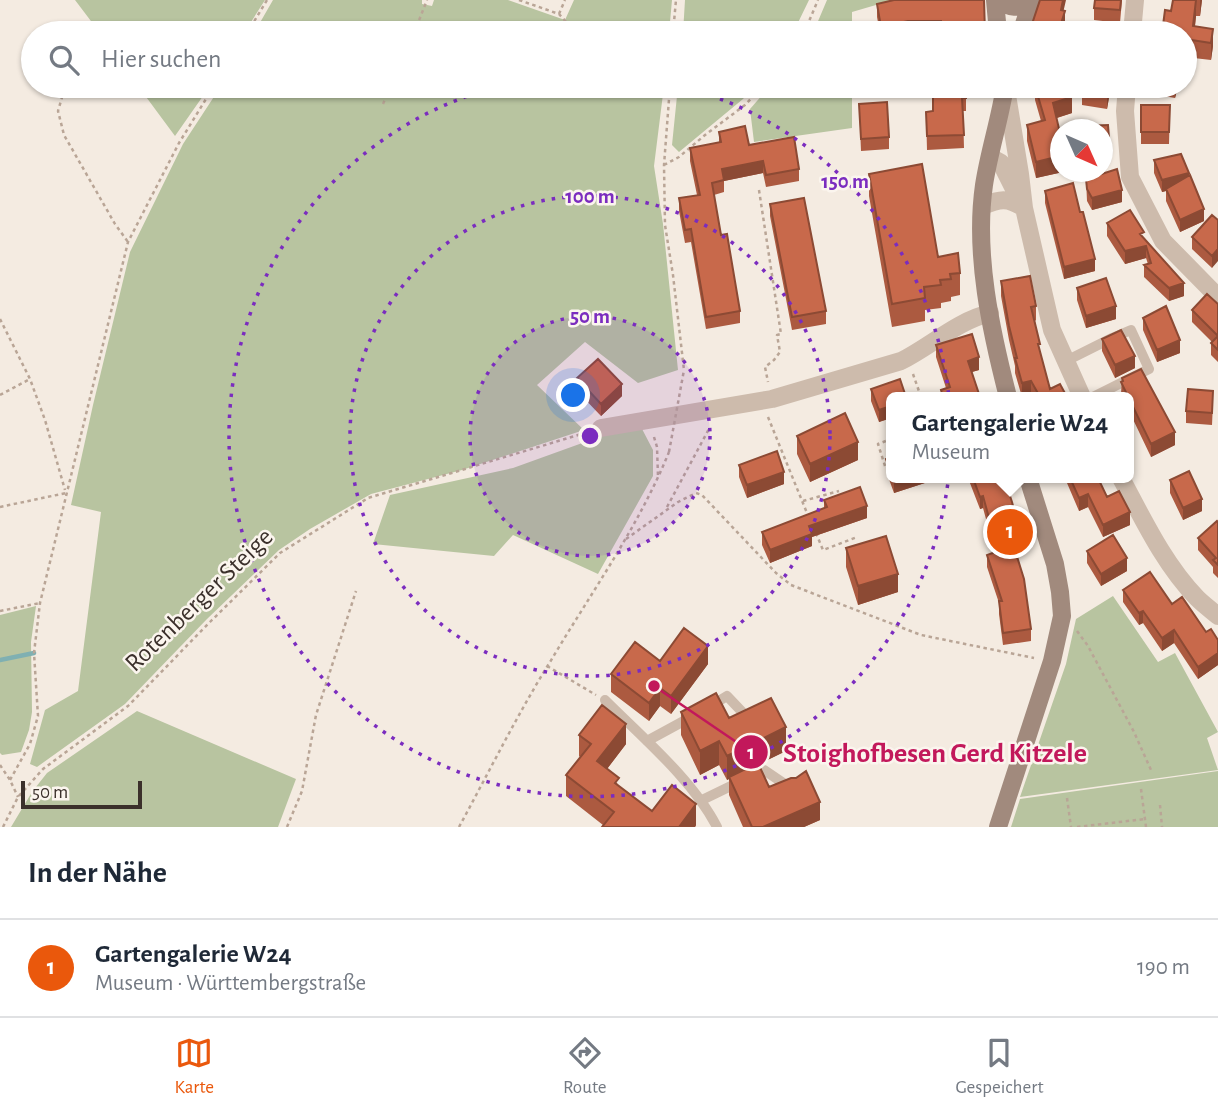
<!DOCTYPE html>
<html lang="de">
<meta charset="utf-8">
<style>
:root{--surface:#fff;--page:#f6f6f7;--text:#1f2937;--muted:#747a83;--line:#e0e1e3;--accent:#ea580c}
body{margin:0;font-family:"Alegreya Sans",sans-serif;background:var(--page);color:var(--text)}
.compass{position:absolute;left:1050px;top:119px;width:63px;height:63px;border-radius:50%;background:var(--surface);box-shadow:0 2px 5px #0004;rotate:135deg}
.scale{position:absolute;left:21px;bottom:18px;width:121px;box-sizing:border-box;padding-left:7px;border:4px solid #3b302b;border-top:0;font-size:19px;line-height:24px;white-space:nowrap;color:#3b302b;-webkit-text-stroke:5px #fbf5ee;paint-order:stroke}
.you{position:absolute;left:574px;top:396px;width:24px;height:24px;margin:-18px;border:5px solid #fff;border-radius:50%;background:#1a73e8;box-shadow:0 0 0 10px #1a73e833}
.badge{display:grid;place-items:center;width:46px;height:46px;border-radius:50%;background:var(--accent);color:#fff;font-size:23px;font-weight:700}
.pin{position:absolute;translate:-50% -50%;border:4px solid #fff;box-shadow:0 2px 7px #0006}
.popup{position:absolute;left:886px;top:392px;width:248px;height:91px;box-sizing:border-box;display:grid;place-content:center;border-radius:10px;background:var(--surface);filter:drop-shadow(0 2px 5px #0005);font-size:23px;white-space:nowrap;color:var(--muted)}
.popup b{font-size:26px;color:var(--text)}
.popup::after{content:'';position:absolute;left:50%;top:100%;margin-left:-14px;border:14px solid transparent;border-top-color:var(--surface)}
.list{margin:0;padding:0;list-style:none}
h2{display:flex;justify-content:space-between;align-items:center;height:91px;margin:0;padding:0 28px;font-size:30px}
h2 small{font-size:23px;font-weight:400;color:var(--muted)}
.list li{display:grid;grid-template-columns:46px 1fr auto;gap:21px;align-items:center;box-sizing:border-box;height:98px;padding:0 28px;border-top:2px solid var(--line)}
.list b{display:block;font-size:26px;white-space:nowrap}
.list p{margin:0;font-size:23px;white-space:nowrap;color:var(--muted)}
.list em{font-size:23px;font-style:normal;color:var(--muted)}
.icon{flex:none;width:38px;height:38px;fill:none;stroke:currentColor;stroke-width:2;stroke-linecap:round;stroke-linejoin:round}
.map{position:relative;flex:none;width:1218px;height:827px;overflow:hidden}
.search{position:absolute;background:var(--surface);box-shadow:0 2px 5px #0004;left:21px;right:21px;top:21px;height:77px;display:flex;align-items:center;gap:18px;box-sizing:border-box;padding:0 24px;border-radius:38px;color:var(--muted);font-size:26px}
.sheet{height:189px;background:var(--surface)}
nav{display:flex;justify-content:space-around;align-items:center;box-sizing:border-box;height:98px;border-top:2px solid var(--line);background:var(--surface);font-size:19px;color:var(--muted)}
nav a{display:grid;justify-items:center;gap:4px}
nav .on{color:var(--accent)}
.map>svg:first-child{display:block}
</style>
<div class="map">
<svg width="1218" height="827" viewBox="0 0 1218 827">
<rect width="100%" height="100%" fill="#f4ebe1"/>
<!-- green -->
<path fill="#b8c4a0" d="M75 0H265L244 33H100Z
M273 0H422V4L432 6 434 0H508L565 20 574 0H672L669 33H254Z
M685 0H809L793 33H683Z
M827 0H893L852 12V33H813Z
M138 86H210L175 136Z
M221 86H664L654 166 663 224 678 370 638 383 585 342 537 385 584 430 462 470 371 494 310 529 279 550 207 619 125 704 37 767 30 764 45 710 78 691 101 512 71 505 93 405 130 252 183 144Z
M678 86H754L743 99 679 152 672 145Z
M770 86H852V128L754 142 750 109Z
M641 427 653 450V476L598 574 513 535 494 556 373 544 390 495 513 468 610 433Z
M1113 596 1158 662 1175 653 1218 732 1207 738 1218 770 1020 797 1066 664 1076 619Z
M36 606 31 642 32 712 29 730 21 752 2 755 0 753V615Z
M137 711 296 779 278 827H11L32 792 47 773Z
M1218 771V827H1011L1020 799Z"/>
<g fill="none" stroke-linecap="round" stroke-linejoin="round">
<!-- stream -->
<path stroke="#7fb0b2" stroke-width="4.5" d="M0 660 34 653"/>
<!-- path -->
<path stroke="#b9a596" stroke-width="2.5" stroke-dasharray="3.5 3.5" stroke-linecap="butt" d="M519 0 559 14 576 33
M559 14 565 0
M247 33 267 0
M414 33 427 0
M673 33 676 0
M804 33 818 0
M72 86 63 94 58 111 64 135 115 224 128 242
M643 86 653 92 669 96
M670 86 664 165 665 225 673 275 684 370
M383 104 391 86
M664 165 679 157 705 135 745 105 763 86
M759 190 781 334 777 335 780 352 774 360 765 367 768 382
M0 319 30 379 45 420 65 490
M913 374 921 397
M0 395 30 379
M768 417 809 518
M654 437 657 447 658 476
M885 466 878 444 891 439
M803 501 839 491
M0 507 66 493
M667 507 710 427
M816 533 823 550 857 537
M626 539 678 502 696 493 702 495 776 573 791 585 921 635 1034 658
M0 611 40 603
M1077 631 1088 646 1134 732 1151 770
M547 666 596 695
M0 765 10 780 18 797
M10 780 30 744 38 716 34 653 40 603 128 242 179 143 214 86
M1141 789 1146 827
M1067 798 1071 827
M1160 805 1162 827
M3 827 18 797 43 769 128 706 210 622 280 553 368 498 585 433
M287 827 302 791 316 715 356 591
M459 827C489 772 517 715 550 662 591 593 639 526 669 452
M1077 827 1145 819"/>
<!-- lane -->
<path stroke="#cdbbac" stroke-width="10" d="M1066 361 1112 338 1131 330 1149 369 1093 397
M605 700C642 737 693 780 717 827
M709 707 727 696 746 716
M647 741 693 716
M700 801 764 770 792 789"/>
<!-- street -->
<path stroke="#cdbbac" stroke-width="18" d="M1132 33 1135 0
M1127 86 1125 111 1130 177 1163 241 1218 297
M1006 89 1020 174 1024 208 1052 330 1082 397
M990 157 1001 163 1019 199
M982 206C1000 199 1007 197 1024 208
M601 428 772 399 901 361C931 346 957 321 990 313
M1121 478C1143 519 1164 564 1197 598 1203 604 1211 610 1218 616"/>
<!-- secondary -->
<path stroke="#a18a7d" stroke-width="18" d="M995 0 998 33
M999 0C1010 9 1018 8 1031 3
M1021 33 1032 0
M1005 86C1000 119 989 152 984 185 974 254 991 331 1008 397
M998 827 1052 661 1062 616 1060 592 1055 564 1028 478"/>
<!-- path-bridge -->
<path stroke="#b9a596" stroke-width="2.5" stroke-dasharray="3.5 3.5" stroke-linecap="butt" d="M669 452 684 370"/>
</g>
<!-- wall -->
<path fill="#ac5a40" d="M1122 0 1120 23 1094 20V8Z
M1173 0H1202L1200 16H1196L1195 26 1213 29V46L1211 60 1185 57V33L1171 11Z
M877 4 985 33H880L877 17Z
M1064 11 1065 23 1062 33H1028V29L1032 24Z
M966 86V111H963L964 148 927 150 926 112 933 111Z
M1035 86 1072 113 1057 118 1060 172H1063L1036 178 1027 141V125L1041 121 1035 100Z
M1082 86H1111L1107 109 1082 105Z
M1147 86H1178L1175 98 1147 93Z
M859 104 889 137V149L861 151Z
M1141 105H1170L1169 144H1141Z
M1102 130 1110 151V163H1102Z
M719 132 799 169V181L766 187 763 173 724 181V192L714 195 721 235 740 311V323L706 329 691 242 685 243 679 211V198L697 195 690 161V148L719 143Z
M1154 160 1189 176 1204 221 1180 232 1166 201V191L1162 192 1154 173Z
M869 174 938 257 960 273V295L951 297V301L941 303V308L925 310V321L892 327 869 196Z
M1086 179 1122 202 1092 210 1087 201Z
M1045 191 1095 271 1064 279 1045 203Z
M770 204 826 311V324L792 330 770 216Z
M1218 220 1212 268 1192 249V237Z
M1107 223 1144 238 1184 296 1169 301 1144 277V265L1148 264 1146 258 1125 264 1107 236Z
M1001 281 1036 306V320L1035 321 1040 353 1050 389 1067 397H1033L1031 395 1022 397 1015 373V366L1009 340 1001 296Z
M1077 288 1116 319 1086 328 1077 300Z
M1218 304V362L1211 355V343L1212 342 1192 322V310Z
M1143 318 1180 353 1157 362 1143 330Z
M1102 339 1135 368 1115 378 1102 351Z
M936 345 979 370 972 372 980 397H941V390L946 388 936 357Z
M577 378 622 396 601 416 577 391Z
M1122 378 1175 445 1151 457 1129 411V397H1123L1121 394Z
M871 389 891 397V418L879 422 871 401Z
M1213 403 1212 425 1186 423V411Z
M797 436 858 460 810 482 797 454Z
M891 457V478H934V480L894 493 886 471V459Z
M739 465 784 484 747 498 739 477Z
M968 478H1004L1019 541 1013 543 1031 629V641L1003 645 999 614V603L987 567V555L995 552 983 508 980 509Z
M1067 478H1098L1107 497 1130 525 1103 537 1088 507 1079 511 1067 483Z
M1170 480 1202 511 1183 520 1170 493Z
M824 500 867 518 812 537V546L770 563 762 545V532L824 508Z
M1218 522V578L1213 573V567L1198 550V538Z
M846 548 898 592 858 605 846 567Z
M1087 551 1127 571 1101 586 1087 563Z
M1123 590 1172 604 1206 632 1218 640V665L1198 679 1174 643 1162 651 1143 623 1139 625 1123 602Z
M660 661 708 664 671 714 660 706 649 721 611 692V674Z
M681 712 729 718 786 751 759 764 769 787 820 820 804 827H743L729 795V779L727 780 719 765 700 775 681 735Z
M579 735 626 744 607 769 619 786 652 811 696 825 695 827H602L603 825 566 796V775L580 757 579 756Z"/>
<!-- shaded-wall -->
<path fill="#8c4a34" d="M1063 0H1066L1061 22V10Z
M1196 0V16L1193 43V26Z
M1200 0H1202L1200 16Z
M1065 11V23L1062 33H1058Z
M1213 29V46L1211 60V43Z
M1107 86H1111L1107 109Z
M1175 86H1178L1175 98Z
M1072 97V113L1053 119V103Z
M1060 156V172H1063L1036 178V162Z
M763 161V173L724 181 722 169Z
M1189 173V185L1162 192V180Z
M1122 190V202L1092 210V198Z
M1204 209V221L1180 232V220Z
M1146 246V258L1125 264V251Z
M1218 249V261L1212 268V256Z
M1095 259V271L1064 279V267Z
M1184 283V296L1169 301V288Z
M1116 306V319L1086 328V316Z
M1180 340V353L1157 362V350Z
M1135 356V368L1115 378V365Z
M979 357V370L968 373V361Z
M1031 381V395L1022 397V383Z
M622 384V396L601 416V404Z
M891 406V418L879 422V410Z
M1175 432V445L1151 457V444Z
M858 442V460L810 482V464Z
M784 472V484L747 498V485Z
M904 478H934V480L894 493V481Z
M1088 494V507L1079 511V498Z
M983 496V508L980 509V497Z
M1202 499V511L1183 520V508Z
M867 506V518L812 537V546L770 563V550L809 526Z
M1130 512V525L1103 537V525Z
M1019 529V541L1009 543V531Z
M1127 558V571L1101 586V574Z
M898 574V592L858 605V586Z
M1143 611V623L1139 625V613Z
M1174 630V643L1162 651V638Z
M708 646V664L671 714V696Z
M1218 653V665L1198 679V667Z
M660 688V706L649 721V703Z
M626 724V744L597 782V761Z
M786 727V751L727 780V756Z
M719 741V765L700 775V751Z
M820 802V820L804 827H763Z
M696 804V825L695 827H679Z"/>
<!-- building -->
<path fill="#c8694b" stroke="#8c4a34" stroke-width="2" d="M894 0H984L985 33H941V21H908L881 27 877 4Z
M1040 0H1063L1061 10 1065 11 1058 33H1042L1028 29 1032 24Z
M1095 0H1121L1120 10 1094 8Z
M1173 0H1196L1193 26 1213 29 1211 43 1185 39V33H1162L1165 10 1171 11Z
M933 86H966V98H962L964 135 927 136 926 112 933 111Z
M1035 86H1069L1072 97 1053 103 1060 133V156L1036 162 1027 125 1045 120Z
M1082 86H1107V91Z
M887 102 889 137 861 139 859 104Z
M1141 105H1170L1169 132H1141Z
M1108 125 1110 151H1102V130H1083V126Z
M745 126 749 145 794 137 799 169 766 175 763 161 722 169 724 180 712 183 721 235 727 234 740 311 706 317 691 229 685 230 679 198 700 195 690 148 721 142 719 132Z
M1181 154 1189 173 1162 180 1154 160Z
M922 164 938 257 958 253 960 273 950 274 951 279 940 280 941 285 924 287 925 298 892 304 869 174Z
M1117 169 1122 190 1092 198 1087 189 1086 179Z
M1190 175 1204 209 1180 220 1166 189Z
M1073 183 1080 212H1083L1095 259 1064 267 1045 191Z
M804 198 826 311 792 317 770 204Z
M1130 210 1144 232 1140 234 1184 283 1169 288 1144 265 1151 263 1146 246 1125 251 1107 223Z
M1212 215 1218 220V249L1212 256 1192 237Z
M1030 276 1036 306 1031 307 1040 344H1038L1050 389 1060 384 1067 397H1040L1031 381 1022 383 1015 358H1017L1009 326 1001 281Z
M1106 278 1116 306 1086 316 1077 288Z
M1207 294 1218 304V336L1192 310Z
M1166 306 1180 340 1157 350 1143 318Z
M1121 330 1135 356 1115 365 1102 339Z
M972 334 979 357 968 361 980 397H943L941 390 950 387 936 345Z
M1218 336V350L1211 343Z
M598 359 622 384 601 404 577 378Z
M1141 369 1175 432 1151 444 1121 382 1123 381 1122 378Z
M900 379 906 397H891V406L879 410 871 389Z
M1188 389 1213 391 1212 413 1186 411Z
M845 413 858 442 810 464 797 436Z
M777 451 784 472 747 485 739 465Z
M891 457V473L886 459Z
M1189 471 1202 499 1183 508 1170 480Z
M893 478H904L894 481Z
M973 478H1004L1012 502 1019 529 1009 531 1024 579 1031 629 1003 633 999 601H1002L987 555 998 551 983 496 980 497Z
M1070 478H1098L1107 497 1119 491 1130 512 1103 525 1088 494 1079 498Z
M860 487 867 506 809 526 812 534 770 550 762 532 827 507 824 500Z
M1217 521 1218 522V565L1213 560 1216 558 1198 538Z
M1113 535 1127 558 1101 574 1087 551Z
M886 536 898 574 858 586 846 548Z
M1150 572 1172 604 1182 597 1206 632 1211 629 1218 640V653L1198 667 1174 630 1162 638 1143 611 1139 613 1123 590Z
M684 628 708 646 671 696 660 688 649 703 611 674 635 642 660 661Z
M716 693 729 718 771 698 786 727 727 756 719 741 700 751 681 712Z
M602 705 626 724 597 761 619 778 615 783 652 811 672 785 696 804 679 827H602L614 812 566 775 591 744 579 735Z
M758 763 769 787 791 778H796L806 771 820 802 763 827H752L729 777Z"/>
<!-- distance rings -->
<circle cx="590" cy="436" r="120" fill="#7b2cbf" fill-opacity=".12"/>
<g fill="none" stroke="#7b2cbf" stroke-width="3.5" stroke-dasharray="3.5 7">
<circle cx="590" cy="436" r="120"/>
<circle cx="590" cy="436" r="240"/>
<path d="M680 86A361 361 0 1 1 500 86"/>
</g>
<g text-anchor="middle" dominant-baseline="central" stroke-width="5" stroke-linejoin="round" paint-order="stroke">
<!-- street labels -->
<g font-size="26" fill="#3b302b" stroke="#fbf5ee">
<text transform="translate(199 600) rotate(-44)">Rotenberger Steige</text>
</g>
</g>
<circle cx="590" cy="436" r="10" fill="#7b2cbf" stroke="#fbf5ee" stroke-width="3.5"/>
<g font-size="21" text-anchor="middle" font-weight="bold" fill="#7b2cbf" stroke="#fbf5ee" stroke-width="5" stroke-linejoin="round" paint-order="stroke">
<text x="845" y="188">150 m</text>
<text x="590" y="203">100 m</text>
<text x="590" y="323">50 m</text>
</g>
<!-- callouts -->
<path fill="none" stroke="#c2185b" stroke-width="2.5" d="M654 686L751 752"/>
<g fill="#c2185b" stroke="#fbf5ee" stroke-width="2.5">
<circle cx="654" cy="686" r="7"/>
<circle cx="751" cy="752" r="18"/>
</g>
<g font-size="21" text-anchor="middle" font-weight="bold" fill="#fff">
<text x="751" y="759">1</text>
</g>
<g font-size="28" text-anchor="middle" font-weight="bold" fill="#c2185b" stroke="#fbf5ee" stroke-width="5" stroke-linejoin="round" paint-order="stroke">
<text x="935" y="762">Stoighofbesen Gerd Kitzele</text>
</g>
</svg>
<svg class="compass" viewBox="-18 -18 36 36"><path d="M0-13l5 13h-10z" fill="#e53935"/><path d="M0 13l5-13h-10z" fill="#747a83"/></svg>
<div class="scale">50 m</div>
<div class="you"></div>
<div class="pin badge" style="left:1010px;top:532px">1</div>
<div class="popup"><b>Gartengalerie W24</b>Museum</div>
<div class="search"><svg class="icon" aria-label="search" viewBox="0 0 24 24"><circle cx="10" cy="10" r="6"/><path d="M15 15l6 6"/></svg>Hier suchen</div>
</div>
<section class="sheet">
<h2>In der Nähe<small></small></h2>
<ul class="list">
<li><span class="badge">1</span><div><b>Gartengalerie W24</b><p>Museum · Württembergstraße</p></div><em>190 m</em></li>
</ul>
</section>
<nav>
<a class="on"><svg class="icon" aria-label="map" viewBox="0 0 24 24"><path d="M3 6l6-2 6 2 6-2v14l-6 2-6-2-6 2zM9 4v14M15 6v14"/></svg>Karte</a>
<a><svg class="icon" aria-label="directions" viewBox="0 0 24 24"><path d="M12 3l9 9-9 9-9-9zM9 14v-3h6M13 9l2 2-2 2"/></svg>Route</a>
<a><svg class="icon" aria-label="saved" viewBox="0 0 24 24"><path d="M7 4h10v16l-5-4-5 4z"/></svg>Gespeichert</a>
</nav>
